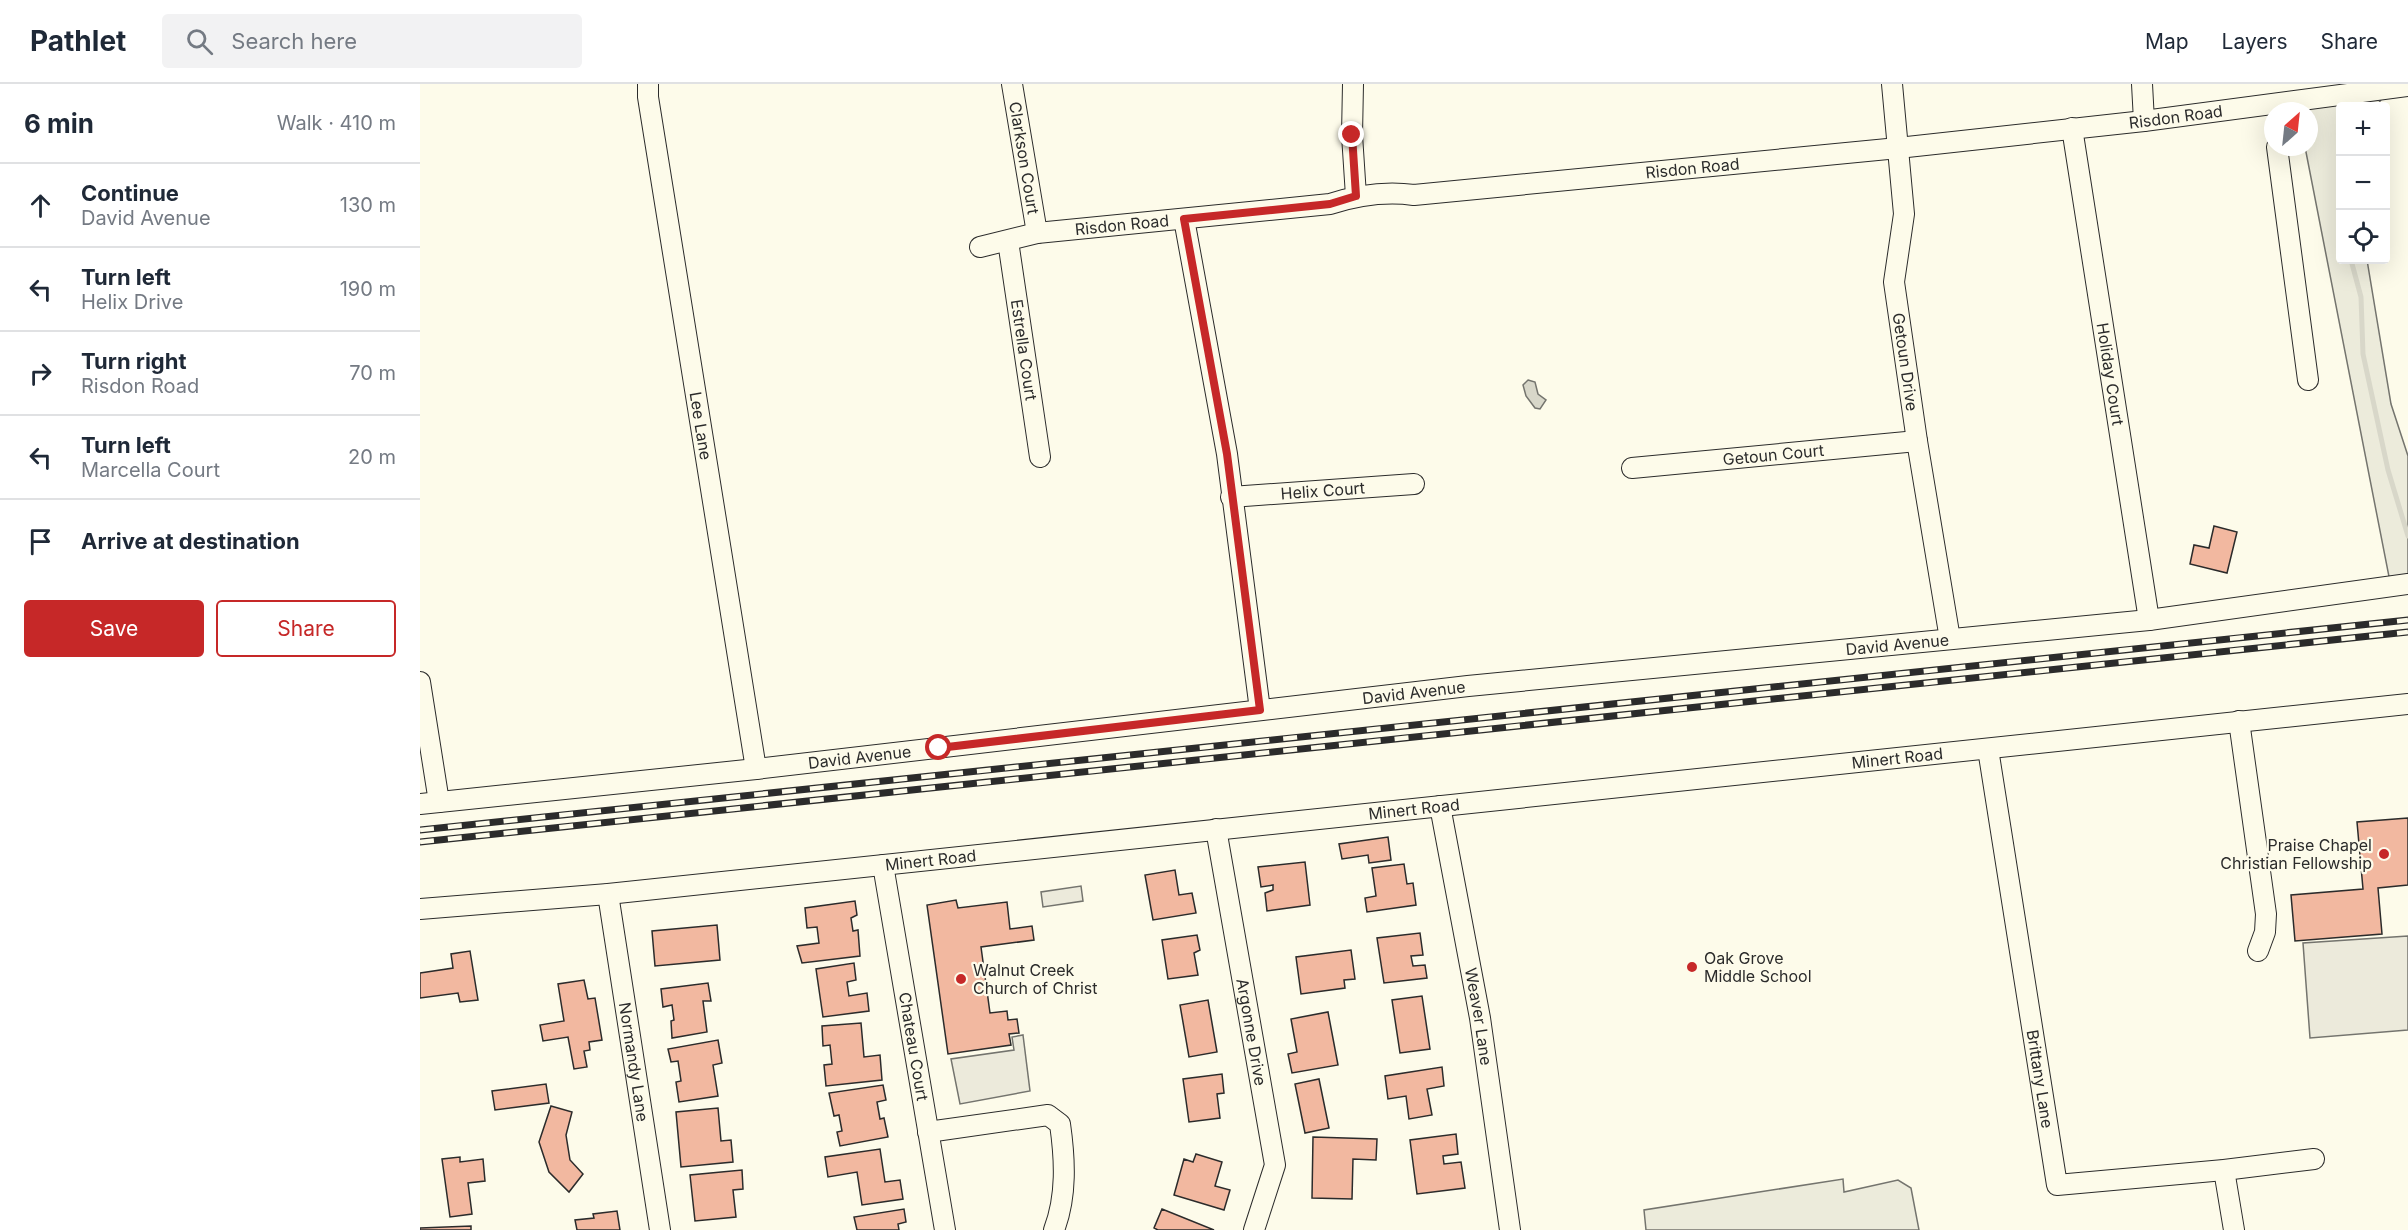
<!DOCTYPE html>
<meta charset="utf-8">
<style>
:root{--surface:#fff;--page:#f2f2f3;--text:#1f2937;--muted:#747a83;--line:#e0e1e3;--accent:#c62828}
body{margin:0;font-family:Inter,sans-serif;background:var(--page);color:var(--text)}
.controls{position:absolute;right:18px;top:18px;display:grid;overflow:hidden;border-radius:6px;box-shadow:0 6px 24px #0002}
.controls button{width:54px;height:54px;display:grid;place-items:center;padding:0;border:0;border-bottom:2px solid var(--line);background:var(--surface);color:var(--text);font:30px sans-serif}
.compass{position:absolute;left:1844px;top:18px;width:54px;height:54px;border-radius:50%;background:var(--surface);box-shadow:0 6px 24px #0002;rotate:27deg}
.stop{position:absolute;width:18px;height:18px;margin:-14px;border:4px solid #c62828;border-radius:50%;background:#fff}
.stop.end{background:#c62828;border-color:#fff;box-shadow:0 2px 6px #0008}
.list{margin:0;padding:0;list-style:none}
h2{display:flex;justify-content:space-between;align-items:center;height:78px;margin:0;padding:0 24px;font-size:26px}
h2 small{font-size:20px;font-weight:400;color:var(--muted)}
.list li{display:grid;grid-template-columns:39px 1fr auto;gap:18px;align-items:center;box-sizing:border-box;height:84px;padding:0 24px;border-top:2px solid var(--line)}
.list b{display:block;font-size:22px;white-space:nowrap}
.list p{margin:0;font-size:20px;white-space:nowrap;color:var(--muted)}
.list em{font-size:20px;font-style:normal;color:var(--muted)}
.actions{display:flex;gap:12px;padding:18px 24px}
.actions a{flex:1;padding:14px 0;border:2px solid var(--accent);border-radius:6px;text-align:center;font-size:21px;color:var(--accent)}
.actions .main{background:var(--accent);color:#fff}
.icon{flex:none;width:33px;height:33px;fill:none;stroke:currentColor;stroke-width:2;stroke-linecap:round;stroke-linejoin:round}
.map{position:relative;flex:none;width:1988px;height:1146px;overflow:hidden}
header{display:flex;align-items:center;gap:36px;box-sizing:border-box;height:84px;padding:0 30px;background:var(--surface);border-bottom:2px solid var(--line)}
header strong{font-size:28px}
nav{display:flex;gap:33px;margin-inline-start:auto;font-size:21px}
.search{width:420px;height:54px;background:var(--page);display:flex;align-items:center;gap:15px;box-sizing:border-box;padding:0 21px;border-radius:6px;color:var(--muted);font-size:22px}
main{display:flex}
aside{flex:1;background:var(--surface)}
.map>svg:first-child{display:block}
</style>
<header>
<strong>Pathlet</strong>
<div class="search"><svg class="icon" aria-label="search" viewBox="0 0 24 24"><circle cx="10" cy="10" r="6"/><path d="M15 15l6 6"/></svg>Search here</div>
<nav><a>Map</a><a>Layers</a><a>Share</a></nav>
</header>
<main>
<aside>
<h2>6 min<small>Walk · 410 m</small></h2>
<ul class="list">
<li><svg class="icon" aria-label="ahead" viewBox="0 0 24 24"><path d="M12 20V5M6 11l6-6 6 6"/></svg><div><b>Continue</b><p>David Avenue</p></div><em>130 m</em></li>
<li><svg class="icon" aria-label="left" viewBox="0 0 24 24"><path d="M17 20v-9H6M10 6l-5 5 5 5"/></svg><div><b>Turn left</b><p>Helix Drive</p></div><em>190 m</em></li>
<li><svg class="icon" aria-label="right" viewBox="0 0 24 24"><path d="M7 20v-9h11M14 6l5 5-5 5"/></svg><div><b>Turn right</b><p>Risdon Road</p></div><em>70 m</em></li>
<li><svg class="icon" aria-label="left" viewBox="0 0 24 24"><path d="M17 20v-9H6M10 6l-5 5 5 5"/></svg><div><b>Turn left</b><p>Marcella Court</p></div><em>20 m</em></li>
<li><svg class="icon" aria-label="arrive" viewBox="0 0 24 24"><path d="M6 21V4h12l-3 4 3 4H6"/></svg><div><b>Arrive at destination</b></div></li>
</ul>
<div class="actions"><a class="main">Save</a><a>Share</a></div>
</aside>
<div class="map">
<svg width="1988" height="1146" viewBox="0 0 1988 1146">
<rect width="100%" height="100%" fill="#fdfbea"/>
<!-- green -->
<path fill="#ecebdb" stroke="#74746e" stroke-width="1.5" d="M1920 0H1988L1967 6 1957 22H1920V176H1947L1971 320 1988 372V500L1971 503 1885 63H1889V27H1879L1877 17 1913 12Z
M1423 1095 1424 1108 1478 1096 1491 1104 1499 1146H1226L1224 1126Z"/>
<!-- parking -->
<path fill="#eceadb" stroke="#74746e" stroke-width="1.5" d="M661 802 663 817 623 823 621 808Z
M1988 852V946L1890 954 1883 859Z
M603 951 610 1007 540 1020 531 975 594 966 592 953Z"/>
<!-- water -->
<path fill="#d8d7c9" stroke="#74746e" stroke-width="1.5" d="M1108 296 1115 298 1118 310 1126 316 1120 325 1115 324 1106 312 1103 301Z"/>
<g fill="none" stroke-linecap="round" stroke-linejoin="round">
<!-- stream -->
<path stroke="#d8d7c9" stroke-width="5" d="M1920 107 1919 133 1920 139
M1931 176 1941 213 1943 270 1968 386 1988 452"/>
</g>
<!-- building -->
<path fill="#f2b8a0" stroke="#2b2b2b" stroke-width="1.5" d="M1794 442 1817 448 1807 489 1770 480 1774 461 1789 464Z
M1988 734V801L1958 804 1962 850 1875 857 1871 811 1943 805 1937 738Z
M968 753 971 776 949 779 948 771 922 775 919 760Z
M885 778 890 821 847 827 845 809 853 806V801L841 803 838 783Z
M984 780 987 800 993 799 996 821 947 828 945 814 956 812 952 784Z
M755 786 759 811 772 809 776 829 733 836 725 791Z
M536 816 538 824 587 818 590 845 612 842 614 856 561 863 570 929 587 927 588 936 597 935 599 949 589 950 591 961 528 970 507 821Z
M435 817 437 831 431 834 433 847 438 846 440 872 382 879 377 862 399 859 397 843 387 844 385 824Z
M297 841 300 876 235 882 232 847Z
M1000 849 1003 871 991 872 993 882 1005 881 1007 894 964 899 957 854Z
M777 851 780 866 774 869 778 891 748 895 742 856Z
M931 866 935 895 924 896 925 904 881 910 876 873Z
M50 867 58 916 40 918 38 909 0 914V889L33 884 31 870Z
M434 879 436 896 427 898 429 912 447 909 449 927 403 933 396 885Z
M164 896 168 915 175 914 182 956 169 958 170 966 164 967 167 983 154 985 148 953 123 957 120 941 144 937 138 900Z
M288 899 291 917H283L287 948 252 954 251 937 254 936 252 921 243 923 241 905Z
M1002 912 1010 965 980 969 972 916Z
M788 916 797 968 769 973 760 921Z
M908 928 918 981 872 989 868 970 877 968 871 935Z
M441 939 444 973 460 971 462 996 406 1002 404 981 412 980 410 961 403 962 402 942Z
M298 956 302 979 293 981 298 1012 259 1018 256 998 261 997 258 977 251 978 248 965Z
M1022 983 1024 1002 1007 1005 1012 1031 989 1035 986 1012 968 1015 965 992Z
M802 990 804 1009 797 1010 800 1034 769 1038 763 995Z
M899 995 909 1044 885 1049 875 1000Z
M126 1000 129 1019 75 1026 72 1007Z
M463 1001 466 1016 457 1018 460 1035 464 1034 468 1053 420 1062 417 1048 422 1047 419 1031 414 1032 409 1009Z
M131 1022 152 1028 146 1051 150 1076 163 1090 149 1108 129 1088 119 1058Z
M298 1024 301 1057 311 1056 313 1078 261 1083 256 1028Z
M1036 1050 1038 1070 1023 1072 1024 1080 1041 1078 1045 1104 997 1110 990 1056Z
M893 1053 957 1055 956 1076 933 1075 932 1115 892 1114Z
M460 1065 465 1098 480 1096 483 1115 442 1121 437 1088 408 1093 405 1073Z
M776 1070 802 1078 795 1102 810 1106 804 1126 754 1111 764 1075 773 1078Z
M40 1073V1078L63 1075 65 1097 48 1099 52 1130 30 1133 22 1075Z
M322 1086 323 1105 313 1106 316 1133 275 1137 270 1091Z
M484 1125 486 1138 478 1140 479 1146H437L434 1133Z
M742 1125 794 1146H738L734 1144Z
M197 1127 200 1146H157L155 1136 174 1134 173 1130Z
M51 1142V1146H0V1144Z"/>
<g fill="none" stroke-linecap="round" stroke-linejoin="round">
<defs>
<g id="minor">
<path id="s1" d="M228 0V13L336 685"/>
<path id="s2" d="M592 0 617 149"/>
<path d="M933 0 932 51 936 112"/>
<path id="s3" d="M1472 0 1484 130 1474 198 1497 357 1530 555"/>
<path d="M1722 0 1724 37"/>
<path id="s4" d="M1652 44 1729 536"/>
<path d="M1857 63 1888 296"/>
<path d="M764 135 807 370 840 626"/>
<path id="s5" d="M588 157 620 373"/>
<path id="s6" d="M560 163 617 149 910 120C938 111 965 107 994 111L1478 64 1724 37 1988 2"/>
<path id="s7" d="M1212 384 1497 357"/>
<path id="s8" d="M811 413 994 400"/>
<path d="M0 598 19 718"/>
<path d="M1819 637 1846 830 1845 848 1838 867"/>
<path id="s9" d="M1568 665 1637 1101 1804 1086 1894 1075"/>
<path id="s10" d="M0 720 336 685 1048 602 1729 536 1988 500"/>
<path id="s11" d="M1020 722 1060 934 1090 1146"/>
<path id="s12" d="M796 745 855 1081 834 1146"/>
<path id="s13" d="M463 781 525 1146"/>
<path id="s14" d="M188 810 240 1146"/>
<path id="s15" d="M0 825 188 810 1988 620"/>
<path d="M508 1048 628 1031 640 1040C645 1075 647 1112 634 1146"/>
<path d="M1804 1086 1814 1146"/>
</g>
</defs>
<!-- minor casing -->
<use href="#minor" stroke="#2b2b2b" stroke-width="22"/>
<!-- minor -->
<use href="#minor" stroke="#fdfbea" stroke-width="20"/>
<defs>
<path id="rail" d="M0 746 1988 536
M0 758 1988 548"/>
</defs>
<!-- rail casing -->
<use href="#rail" stroke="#2b2b2b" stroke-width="7"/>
<!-- rail -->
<use href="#rail" stroke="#fdfbea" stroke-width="4.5" stroke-dasharray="14" stroke-linecap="butt"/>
</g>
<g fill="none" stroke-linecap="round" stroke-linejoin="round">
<!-- route -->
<path stroke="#c62828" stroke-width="8" d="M519 664 840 626 807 370 764 135 910 120 936 112 932 51"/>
</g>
<!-- markers -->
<g fill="#c62828" stroke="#fdfbea" stroke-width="2">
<circle cx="1964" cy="770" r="6"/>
<circle cx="1272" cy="883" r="6"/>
<circle cx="541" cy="895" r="6"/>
</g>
<g text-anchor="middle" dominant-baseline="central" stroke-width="4.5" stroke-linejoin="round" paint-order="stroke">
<!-- street labels -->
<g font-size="16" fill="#2b2b2b" stroke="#fdfbea">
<text stroke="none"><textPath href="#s6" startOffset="1204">Risdon Road</textPath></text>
<text stroke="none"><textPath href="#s2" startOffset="75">Clarkson Court</textPath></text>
<text stroke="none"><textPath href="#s6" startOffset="718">Risdon Road</textPath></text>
<text stroke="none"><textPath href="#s6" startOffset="144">Risdon Road</textPath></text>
<text stroke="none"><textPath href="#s5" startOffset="110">Estrella Court</textPath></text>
<text stroke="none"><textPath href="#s3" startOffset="280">Getoun Drive</textPath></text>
<text stroke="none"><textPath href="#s4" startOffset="249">Holiday Court</textPath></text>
<text stroke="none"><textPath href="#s1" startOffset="346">Lee Lane</textPath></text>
<text stroke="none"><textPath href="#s7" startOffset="142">Getoun Court</textPath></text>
<text stroke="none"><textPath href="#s8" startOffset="92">Helix Court</textPath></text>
<text stroke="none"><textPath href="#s10" startOffset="1486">David Avenue</textPath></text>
<text stroke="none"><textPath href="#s10" startOffset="1000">David Avenue</textPath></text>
<text stroke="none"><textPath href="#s10" startOffset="442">David Avenue</textPath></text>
<text stroke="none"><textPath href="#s15" startOffset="1485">Minert Road</textPath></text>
<text stroke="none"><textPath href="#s15" startOffset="999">Minert Road</textPath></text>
<text stroke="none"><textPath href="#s15" startOffset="513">Minert Road</textPath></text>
<text stroke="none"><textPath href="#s11" startOffset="214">Weaver Lane</textPath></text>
<text stroke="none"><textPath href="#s12" startOffset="206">Argonne Drive</textPath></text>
<text stroke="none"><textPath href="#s13" startOffset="184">Chateau Court</textPath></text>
<text stroke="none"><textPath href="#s14" startOffset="170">Normandy Lane</textPath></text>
<text stroke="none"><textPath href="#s9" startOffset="334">Brittany Lane</textPath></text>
</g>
<!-- poi labels -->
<g font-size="16" fill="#2b2b2b" stroke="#fdfbea" text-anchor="start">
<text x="1952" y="761" text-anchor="end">Praise Chapel<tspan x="1952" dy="18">Christian Fellowship</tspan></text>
<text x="1284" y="874">Oak Grove<tspan x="1284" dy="18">Middle School</tspan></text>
<text x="553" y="886">Walnut Creek<tspan x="553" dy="18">Church of Christ</tspan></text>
</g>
</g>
</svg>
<div class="controls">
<button>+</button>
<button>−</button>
<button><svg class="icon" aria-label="locate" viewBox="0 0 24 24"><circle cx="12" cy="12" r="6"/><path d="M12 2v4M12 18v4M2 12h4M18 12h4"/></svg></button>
</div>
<svg class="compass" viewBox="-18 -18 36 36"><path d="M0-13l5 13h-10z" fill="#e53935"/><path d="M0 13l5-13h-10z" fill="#747a83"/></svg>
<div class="stop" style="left:519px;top:664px"></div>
<div class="stop end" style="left:932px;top:51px"></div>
</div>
</main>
